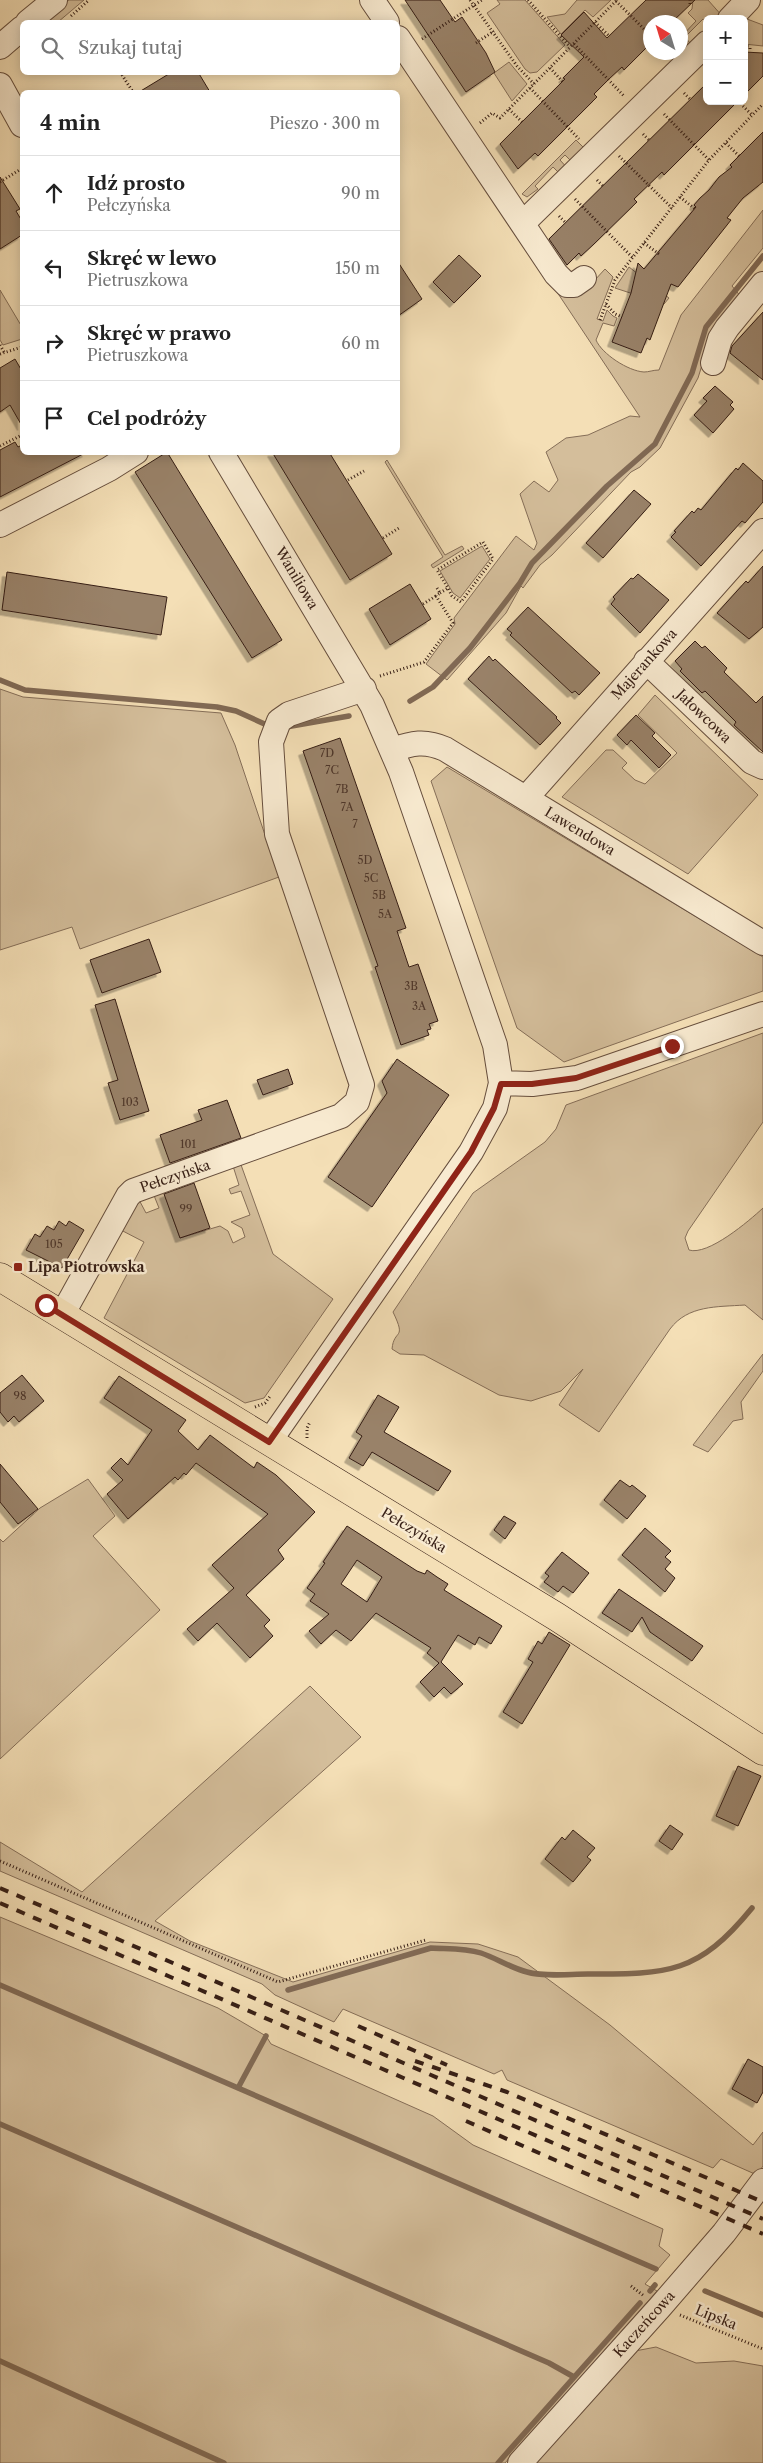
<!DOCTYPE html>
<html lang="pl">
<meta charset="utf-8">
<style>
:root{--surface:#fff;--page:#f2f2f2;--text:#222;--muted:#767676;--line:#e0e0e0}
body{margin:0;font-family:"Libre Caslon Text",serif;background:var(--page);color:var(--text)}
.controls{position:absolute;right:15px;top:15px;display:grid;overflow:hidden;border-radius:8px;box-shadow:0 2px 12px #0003}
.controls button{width:45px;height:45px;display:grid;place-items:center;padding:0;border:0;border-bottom:1px solid var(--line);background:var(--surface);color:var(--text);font:25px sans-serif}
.compass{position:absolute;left:643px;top:15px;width:45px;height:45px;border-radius:50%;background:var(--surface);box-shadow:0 2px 12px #0003;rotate:322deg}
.stop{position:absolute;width:15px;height:15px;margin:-11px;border:4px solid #8f2418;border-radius:50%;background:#fff}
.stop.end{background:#8f2418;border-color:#fff;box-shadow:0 1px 5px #0008}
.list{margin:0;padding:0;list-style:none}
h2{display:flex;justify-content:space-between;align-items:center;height:65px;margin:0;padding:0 20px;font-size:21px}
h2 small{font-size:16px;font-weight:400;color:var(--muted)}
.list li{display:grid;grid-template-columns:32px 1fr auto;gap:15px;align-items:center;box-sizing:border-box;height:75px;padding:0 20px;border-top:1px solid var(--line)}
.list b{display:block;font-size:19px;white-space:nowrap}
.list p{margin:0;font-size:16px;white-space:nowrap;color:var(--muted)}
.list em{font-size:16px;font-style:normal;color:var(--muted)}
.icon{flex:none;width:28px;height:28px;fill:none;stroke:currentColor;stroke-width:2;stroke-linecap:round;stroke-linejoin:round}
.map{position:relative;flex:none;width:763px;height:2463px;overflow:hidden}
.search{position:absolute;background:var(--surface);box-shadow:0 2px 12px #0003;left:20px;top:20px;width:380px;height:55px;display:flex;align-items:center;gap:12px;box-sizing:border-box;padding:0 18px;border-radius:8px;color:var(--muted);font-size:19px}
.panel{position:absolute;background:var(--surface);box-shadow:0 2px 12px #0003;left:20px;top:90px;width:380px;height:365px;border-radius:8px}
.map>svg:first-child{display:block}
</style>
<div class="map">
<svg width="763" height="2463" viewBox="0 0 763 2463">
<defs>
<filter id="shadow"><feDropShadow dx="-4.5" dy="4.5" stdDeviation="0" flood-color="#0004"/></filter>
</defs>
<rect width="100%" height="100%" fill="#f4dfb6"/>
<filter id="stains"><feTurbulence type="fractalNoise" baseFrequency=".004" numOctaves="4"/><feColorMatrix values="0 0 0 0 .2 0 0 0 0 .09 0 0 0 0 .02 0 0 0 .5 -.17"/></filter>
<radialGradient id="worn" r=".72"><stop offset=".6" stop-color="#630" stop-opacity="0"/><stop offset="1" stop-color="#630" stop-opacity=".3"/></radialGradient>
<!-- green -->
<path fill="#d4be9b" stroke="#856e58" d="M69 0H84L58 22H42Z
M497 0H525L565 45 537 72 530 73 525 69 487 13 500 4Z
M577 0H611L593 17 585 10 561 34 547 17 565 14Z
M693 0H708L723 17 707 19V23L703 19 685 37 690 43 681 52V37L696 21 688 13 692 9Z
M747 19 763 25V46L744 44V22Z
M509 62 527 84 512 101 494 73Z
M576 140 584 148 571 161 565 155 560 160 569 170 563 177 553 167 535 186 538 189 527 197 522 194Z
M763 210V248L732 286 742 298 713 330 698 378 660 448 640 467 631 472 552 555 540 565 523 588 521 586 506 613 447 680 426 664 455 624 454 618 516 536 534 550 537 543 520 494 534 481 549 492 558 480 546 452 566 438 588 435 630 416 640 417 553 286 582 294 605 269 613 277 597 319 603 321 607 310 613 316 617 318 614 326 603 323 596 340C602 354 628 371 644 372 649 372 653 370 659 370L681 315Z
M629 267 669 298 664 304 615 288Z
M0 290 22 327V339L3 345 0 340Z
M387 460 445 555 462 546 464 549 433 568 431 565 443 557 385 462Z
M482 546 490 559 460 598 453 593 440 571Z
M0 689 23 697 221 713 235 745 279 877 80 949 72 927 0 950Z
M655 695 758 795 688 874 562 797 606 750H613L627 763 622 768 635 780 645 784 677 753 638 715Z
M447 767 763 957V991L564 1062 517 1028 431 781Z
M763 1033V1122L688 1231 685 1238 689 1250C708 1256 749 1221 763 1208V1320L745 1305C717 1307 688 1305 670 1329L599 1432 559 1405 583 1369 561 1391 531 1401 499 1395 424 1355 400 1354 392 1349C394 1328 407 1341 393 1312L473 1193 545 1142 556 1129 566 1105Z
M240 1162 273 1254 333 1299 264 1398 245 1403 104 1318 144 1242 119 1229 137 1196 146 1213 159 1208 153 1193 163 1190 180 1238 220 1226 228 1231 233 1243 245 1237 242 1228 231 1222 250 1215 241 1191 231 1194 229 1189 239 1185 233 1166Z
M763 1354V1371L741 1402 743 1419 733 1421 708 1452 693 1445Z
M88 1479 115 1516 93 1536 160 1610 0 1759V1539L3 1542 40 1508Z
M310 1686 361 1737 155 1921 190 1941 293 1982 430 1942 478 1944 518 1957 610 2025 753 2145 763 2132V2166L757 2175 721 2159 713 2168 507 2080 502 2070 494 2074 343 2009 334 2022 275 1995 262 1984 0 1871V1842L82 1892Z
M0 1917 218 2008 266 2036 271 2044 433 2116 473 2145 663 2229 659 2246 670 2255 645 2284 657 2291 505 2463H0Z
M656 2347 696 2363 734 2361 763 2366V2463H530L635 2351Z"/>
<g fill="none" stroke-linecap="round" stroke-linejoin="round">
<!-- stream -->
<path stroke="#816a55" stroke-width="5.5" d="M0 680 25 690 217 707 236 711 269 726
M410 701 433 687 470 648 520 583 532 563 607 486 655 444 692 373 706 327 763 256
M286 727 349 716
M0 1985 656 2269
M288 1990 431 1948C448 1949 465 1948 481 1953 496 1958 511 1968 527 1972 545 1977 569 1974 588 1974 669 1974 698 1974 752 1908
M238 2088 266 2036
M0 2124 549 2363 574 2377
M650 2291 655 2285
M705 2291 763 2315
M0 2361 224 2463
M498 2463 640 2303"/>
</g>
<!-- building -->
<path fill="#998269" stroke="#361e15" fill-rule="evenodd" filter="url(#shadow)" d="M405 0H440L455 22 462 17 486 53 495 72 466 92Z
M646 0H695L672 22H650V44L624 70 622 67 610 78 594 94 597 97 538 156 535 153 518 169 500 144 565 79 563 78 584 57 561 35 584 12 607 38Z
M744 52 763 53V76L744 95Z
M172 72H198L210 92H139Z
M707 83V101H738L664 175 662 172 634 199 637 202 594 244 581 256 579 253 567 265 549 239Z
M763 132V182L743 198 727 218 731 220 678 287 671 284 650 340 647 338 641 353 612 342 631 293 638 263 644 269 696 207 694 205 700 198 709 190 719 177 732 167 730 165Z
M0 177 20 209 16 211 22 221V235L0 249Z
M459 255 481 276 454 303 433 282Z
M398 262 422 299 398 316Z
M763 312V380L730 353 732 346Z
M15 359 22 371V426L10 405 0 412V368Z
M715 386 733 402 730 405 734 409 713 433 694 415 707 401 703 398Z
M15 442 18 447 22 445V452H87L0 497V450Z
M167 452 282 640 252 658 135 472Z
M272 452H329L392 554 350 580Z
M743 463 763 481V502L745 523 742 521 701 566 671 537 676 532 674 531 692 511 694 513 698 508 701 510 736 468 738 470Z
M634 490 651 504 603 558 586 543Z
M763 566V627L749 639 717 613 746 581 748 583Z
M7 572 167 597 161 635 2 610Z
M638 574 669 600 640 633 611 604 615 599 613 597 631 578 633 579Z
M410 584 431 619 390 645 369 609Z
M528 607 600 673 579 695 575 691 572 693 510 635 512 633 507 629Z
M695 641 702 648 705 646 727 668 724 672 756 703 763 696V752L734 725 736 722 705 691 702 693 680 671 682 669 675 661Z
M489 656 493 661 495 659 557 717 556 718 561 723 540 745 468 679Z
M636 715 655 733 652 736 671 755 659 768 631 740 627 745 617 735Z
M340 738 406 928 397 931 409 967 418 964 438 1021 429 1024 431 1029 427 1030 429 1035 401 1045 375 967 378 966 303 751Z
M149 939 161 972 102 993 90 960Z
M115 999 149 1111 120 1120 108 1083 118 1080 95 1005Z
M397 1059 449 1095 372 1207 328 1177 387 1093 382 1081Z
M288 1069 293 1084 263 1095 257 1080Z
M227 1100 241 1138 170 1163 160 1135 202 1120 198 1110Z
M194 1183 210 1228 180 1238 164 1194Z
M59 1221 66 1226 69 1221 84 1230 62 1268 26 1250 35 1234 40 1237 47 1226 54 1230Z
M22 1375 44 1401 19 1422 14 1416 8 1422 0 1412V1393Z
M119 1376 186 1420 178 1431 198 1450 210 1435 254 1468 257 1462 276 1475 315 1512 278 1550 284 1559 246 1595 270 1620 264 1626 273 1636 250 1658 217 1623 198 1641 187 1629 234 1588 212 1565 268 1514 196 1463 186 1475 184 1473 178 1480 175 1477 128 1519 107 1494 123 1480 111 1468 121 1458 128 1465 152 1430 104 1398Z
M378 1395 399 1407 384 1432 451 1471 438 1491 372 1452 363 1466 349 1458 362 1436 356 1432Z
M0 1464 38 1509 18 1524 0 1502Z
M620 1480 630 1487 632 1485 646 1496 627 1519 604 1500Z
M504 1516 516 1523 505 1539 494 1530Z
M347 1526 417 1571 425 1574 427 1570 437 1577 448 1584 444 1590 502 1626 491 1644 479 1637 475 1645 458 1635 441 1662 463 1684 451 1694 444 1687 434 1697 420 1682 439 1663 427 1653 431 1648 376 1613 351 1641 336 1630 321 1644 309 1631 329 1614 310 1601 315 1594 307 1588 325 1563 323 1562ZM357 1560 382 1577 367 1602 341 1584Z
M645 1528 671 1551 665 1557 671 1562 665 1569 675 1578 665 1592 622 1555Z
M562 1552 589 1573 573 1593 563 1586 558 1592 544 1582 549 1576 545 1573Z
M619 1589 703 1646 692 1661 650 1632 642 1617 632 1632 602 1613Z
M549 1632 570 1645 522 1724 503 1712 533 1662 528 1659 538 1641 542 1644Z
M738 1766 761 1776 738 1826 716 1816Z
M670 1825 683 1834 672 1850 659 1841Z
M573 1830 595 1848 587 1857 591 1860 573 1882 545 1859 562 1837 565 1840Z
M748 2059 763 2067V2092L757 2103 732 2089Z"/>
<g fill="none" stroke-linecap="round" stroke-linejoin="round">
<defs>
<path id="minor" d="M372 0 387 22
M730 19 748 0
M28 22 55 0
M398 38 556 274 567 285H574L584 278
M0 47 22 28
M0 85 22 125
M523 223 707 43
M713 363 720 339 727 328 763 284
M221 452 372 705 401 772 495 1045 501 1083 495 1108 471 1152 269 1442
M0 525 109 469 136 452
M646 661 752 762 763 767
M392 750C412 743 425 740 445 749L763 943
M526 798 763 531
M501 1083 532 1084 577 1078 763 1014
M62 1315 128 1196 133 1191 341 1116 357 1102 362 1085 277 834 271 742 279 721 289 714 364 689
M520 2463 660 2307 724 2233 763 2181"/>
<path id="major" d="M0 1277 557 1617 763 1751"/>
</defs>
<!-- minor casing -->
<use href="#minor" stroke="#664e3d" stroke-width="26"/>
<!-- major casing -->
<use href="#major" stroke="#361e15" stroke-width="29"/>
<!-- path -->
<path stroke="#361e15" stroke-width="3" stroke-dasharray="1 2.5" stroke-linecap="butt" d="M470 0 517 66 534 84
M528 0 570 47
M616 1 650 35
M690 4V0
M71 16 89 0
M595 22 609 36
M422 39 482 0
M476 43 494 31
M574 44 624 96
M744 46 750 47V49
M550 68 563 82
M120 72 133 92
M530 88 579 139
M684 93 690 99
M738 101 752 115
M509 109 522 122
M664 114 709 160
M480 123 492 113 500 118 617 0
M643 134 649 140
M726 143 739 156
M619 156 672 208
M597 180 603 186
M0 182 21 169
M680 197 695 209
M575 199 633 258
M559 216 566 223
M644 243 659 254
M606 304 615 314 622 317
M600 320 615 280 709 160 763 104
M0 345 4 352
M0 354 22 347
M0 446 22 435
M348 480 364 471
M383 538 399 528
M440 593 448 588 452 596 461 602 493 559 483 542 437 570 448 588
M423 604 436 596
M380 676 424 662 453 623 436 596 440 593 437 588
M255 1407 265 1403 271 1395
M307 1438V1428L310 1422
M0 1861 278 1982 426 1940
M631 2286 644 2296
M680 2315 763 2349"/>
<!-- minor -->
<use href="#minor" stroke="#f8ead0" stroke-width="24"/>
<!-- major -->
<use href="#major" stroke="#f4dfb6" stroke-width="28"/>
<!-- rail -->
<path stroke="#361e15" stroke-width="4" stroke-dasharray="9 9" stroke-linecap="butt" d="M0 1888 763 2219
M0 1903 763 2234
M358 2026 447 2065
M415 2061 507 2092 763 2202
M466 2121 644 2199"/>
</g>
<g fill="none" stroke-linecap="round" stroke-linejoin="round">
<!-- route -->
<path stroke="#8f2418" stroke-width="6" d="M46 1305 269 1442 471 1152 494 1108 501 1084H532L576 1078 672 1046"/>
</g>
<!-- markers -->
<rect fill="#8f2418" stroke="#f8ead0" stroke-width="2" x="13" y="1262" width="10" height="10" rx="2.5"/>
<g text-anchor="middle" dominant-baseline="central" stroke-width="5" stroke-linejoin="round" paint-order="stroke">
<!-- number labels -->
<g font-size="11" fill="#4f372a">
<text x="327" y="753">7D</text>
<text x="332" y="770">7C</text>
<text x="342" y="789">7B</text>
<text x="347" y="807">7A</text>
<text x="355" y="824">7</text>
<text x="365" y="860">5D</text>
<text x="371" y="878">5C</text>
<text x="379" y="895">5B</text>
<text x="385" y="914">5A</text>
<text x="411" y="986">3B</text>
<text x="419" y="1006">3A</text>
<text x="130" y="1102">103</text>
<text x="188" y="1144">101</text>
<text x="186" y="1209">99</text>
<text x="54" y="1244">105</text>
<text x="20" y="1396">98</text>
</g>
<!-- street labels -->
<g font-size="14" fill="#361e15" stroke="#f8ead0">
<text transform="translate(297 578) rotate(59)">Waniliowa</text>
<text transform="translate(644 664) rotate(-48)">Majerankowa</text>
<text transform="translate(704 716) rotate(44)">Jałowcowa</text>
<text transform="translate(580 831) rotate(31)">Lawendowa</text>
<text transform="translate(175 1176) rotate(-19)">Pełczyńska</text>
<text transform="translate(414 1530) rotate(31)">Pełczyńska</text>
<text transform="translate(716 2317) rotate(22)">Lipska</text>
<text transform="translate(644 2324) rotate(-48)">Kaczeńcowa</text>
</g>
<!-- poi labels -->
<g font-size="14" font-weight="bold" fill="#361e15" stroke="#f8ead0" text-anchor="start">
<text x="28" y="1267">Lipa Piotrowska</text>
</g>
</g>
<rect width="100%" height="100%" filter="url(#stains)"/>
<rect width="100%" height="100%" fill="url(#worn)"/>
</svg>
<div class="controls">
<button>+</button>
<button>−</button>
</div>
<svg class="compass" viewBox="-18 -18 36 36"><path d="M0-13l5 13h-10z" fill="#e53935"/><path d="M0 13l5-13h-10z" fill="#767676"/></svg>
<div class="stop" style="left:46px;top:1305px"></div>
<div class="stop end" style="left:672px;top:1046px"></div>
<div class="search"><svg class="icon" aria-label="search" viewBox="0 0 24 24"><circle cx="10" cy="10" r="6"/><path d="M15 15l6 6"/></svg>Szukaj tutaj</div>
<section class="panel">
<h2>4 min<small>Pieszo · 300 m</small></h2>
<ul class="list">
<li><svg class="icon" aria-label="ahead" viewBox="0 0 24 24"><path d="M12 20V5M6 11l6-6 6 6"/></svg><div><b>Idź prosto</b><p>Pełczyńska</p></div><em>90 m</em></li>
<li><svg class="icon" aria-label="left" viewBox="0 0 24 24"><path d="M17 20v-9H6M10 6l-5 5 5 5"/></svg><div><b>Skręć w lewo</b><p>Pietruszkowa</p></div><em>150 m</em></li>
<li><svg class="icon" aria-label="right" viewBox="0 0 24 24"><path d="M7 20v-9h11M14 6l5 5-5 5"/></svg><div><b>Skręć w prawo</b><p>Pietruszkowa</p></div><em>60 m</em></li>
<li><svg class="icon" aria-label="arrive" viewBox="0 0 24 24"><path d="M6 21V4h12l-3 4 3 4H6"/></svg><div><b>Cel podróży</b></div></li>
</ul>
</section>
</div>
